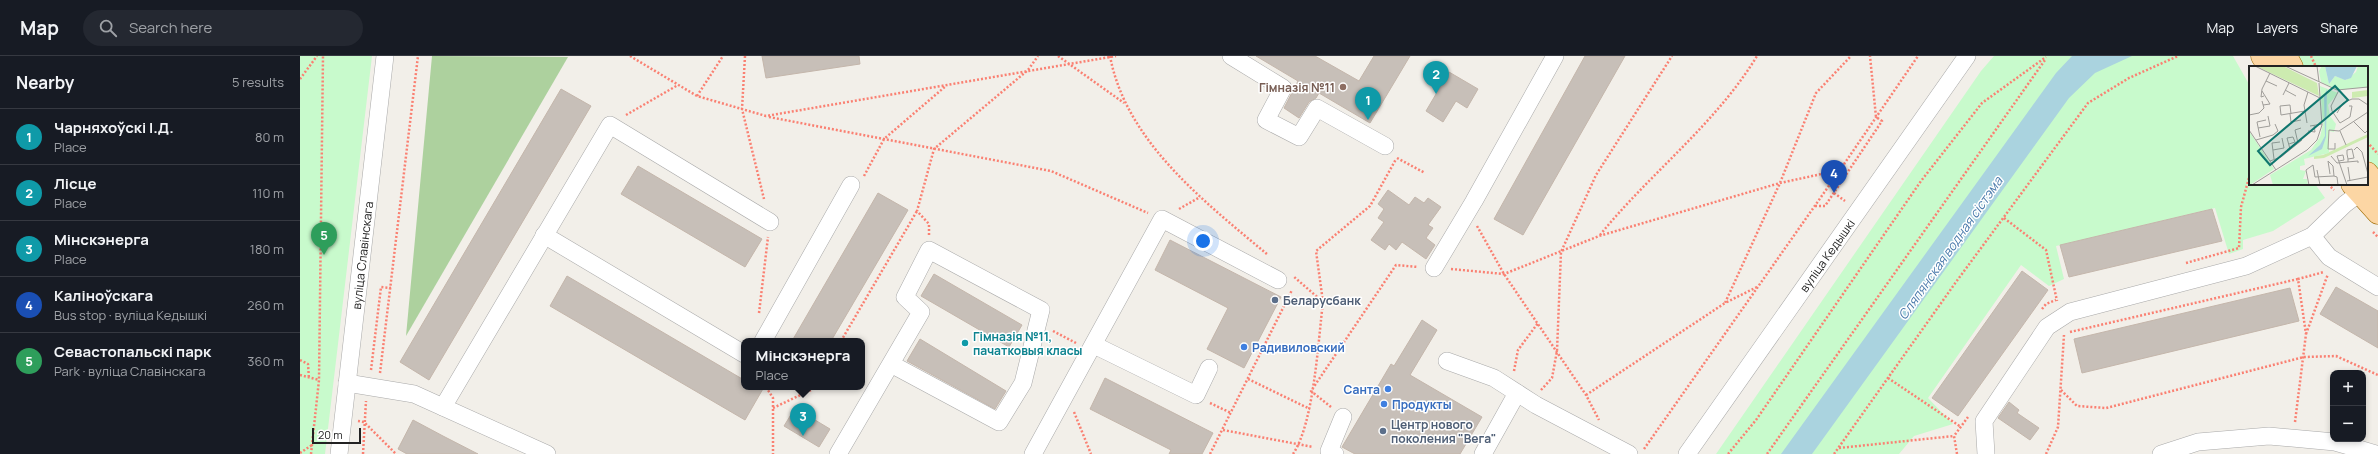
<!DOCTYPE html>
<meta charset="utf-8">
<style>
:root{--surface:#171b24;--page:#242831;--text:#f1f3f6;--muted:#9ea1a6;--line:#363941;--accent:#2563eb}
body{margin:0;font-family:Manrope,sans-serif;background:var(--page);color:var(--text)}
.controls{position:absolute;right:12px;bottom:12px;display:grid;overflow:hidden;border-radius:8px;box-shadow:0 2px 6px #0003}
.controls button{width:36px;height:36px;display:grid;place-items:center;padding:0;border:0;border-bottom:1px solid var(--line);background:var(--surface);color:var(--text);font:20px sans-serif}
.scale{position:absolute;left:12px;bottom:10px;width:49px;box-sizing:border-box;padding-left:4px;border:2px solid #222;border-top:0;font-size:11px;line-height:14px;white-space:nowrap;color:#222;-webkit-text-stroke:3px #fff;paint-order:stroke}
.you{position:absolute;left:903px;top:185px;width:14px;height:14px;margin:-10px;border:3px solid #fff;border-radius:50%;background:#1a73e8;box-shadow:0 0 0 6px #1a73e833}
.badge{display:grid;place-items:center;width:26px;height:26px;border-radius:50%;background:var(--accent);color:#fff;font-size:13px;font-weight:700}
.pin{position:absolute;translate:-50% -33px;filter:drop-shadow(0 1px 2px #0008)}
.pin::after{content:'';position:absolute;top:21px;width:14px;height:12px;background:inherit;clip-path:polygon(0 0,100% 0,50% 100%)}
.popup{position:absolute;left:441px;top:282px;width:124px;height:52px;box-sizing:border-box;display:grid;place-content:center;border-radius:8px;background:var(--surface);filter:drop-shadow(0 1px 3px #0005);font-size:13px;white-space:nowrap;color:var(--muted)}
.popup b{font-size:15px;color:var(--text)}
.popup::after{content:'';position:absolute;left:50%;top:100%;margin-left:-8px;border:8px solid transparent;border-top-color:var(--surface)}
.list{margin:0;padding:0;list-style:none}
h2{display:flex;justify-content:space-between;align-items:center;height:52px;margin:0;padding:0 16px;font-size:17px}
h2 small{font-size:13px;font-weight:400;color:var(--muted)}
.list li{display:grid;grid-template-columns:26px 1fr auto;gap:12px;align-items:center;box-sizing:border-box;height:56px;padding:0 16px;border-top:1px solid var(--line)}
.list b{display:block;font-size:15px;white-space:nowrap}
.list p{margin:0;font-size:13px;white-space:nowrap;color:var(--muted)}
.list em{font-size:13px;font-style:normal;color:var(--muted)}
.icon{flex:none;width:22px;height:22px;fill:none;stroke:currentColor;stroke-width:2;stroke-linecap:round;stroke-linejoin:round}
.map{position:relative;flex:none;width:2078px;height:398px;overflow:hidden}
header{display:flex;align-items:center;gap:24px;box-sizing:border-box;height:56px;padding:0 20px;background:var(--surface);border-bottom:1px solid var(--line)}
header strong{font-size:19px}
nav{display:flex;gap:22px;margin-inline-start:auto;font-size:14px}
.search{width:280px;height:36px;background:var(--page);display:flex;align-items:center;gap:10px;box-sizing:border-box;padding:0 14px;border-radius:22px;color:var(--muted);font-size:15px}
main{display:flex}
aside{flex:1;background:var(--surface)}
.map>svg:first-child{display:block}
</style>
<header>
<strong>Map</strong>
<div class="search"><svg class="icon" aria-label="search" viewBox="0 0 24 24"><circle cx="10" cy="10" r="6"/><path d="M15 15l6 6"/></svg>Search here</div>
<nav><a>Map</a><a>Layers</a><a>Share</a></nav>
</header>
<main>
<aside>
<h2>Nearby<small>5 results</small></h2>
<ul class="list">
<li><span class="badge" style="background:#0f9aa8">1</span><div><b>Чарняхоўскі І.Д.</b><p>Place</p></div><em>80 m</em></li>
<li><span class="badge" style="background:#0f9aa8">2</span><div><b>Лісце</b><p>Place</p></div><em>110 m</em></li>
<li><span class="badge" style="background:#0f9aa8">3</span><div><b>Мінскэнерга</b><p>Place</p></div><em>180 m</em></li>
<li><span class="badge" style="background:#1a4fb4">4</span><div><b>Каліноўскага</b><p>Bus stop · вуліца Кедышкі</p></div><em>260 m</em></li>
<li><span class="badge" style="background:#2e9e5b">5</span><div><b>Севастопальскі парк</b><p>Park · вуліца Славінскага</p></div><em>360 m</em></li>
</ul>
</aside>
<div class="map">
<svg width="2078" height="398" viewBox="0 0 2078 398">
<rect width="100%" height="100%" fill="#f2efe9"/>
<!-- forest -->
<path fill="#add19e" d="M132 0 268 1 106 280Z"/>
<!-- park -->
<path fill="#c8facc" d="M0 0H72L25 398H0Z
M1694 0H1933L1950 30V128H2015L2025 142 1973 175 1943 184V193L1929 198 1915 152 1756 190 1764 223 1749 230 1721 209 1628 342 1653 368 1614 380 1599 398H1416L1681 15Z
M1997 0H2078V114L2067 102V11H2003Z"/>
<!-- water -->
<path fill="#aad3df" d="M1772 0H1832L1795 17 1769 42 1512 398H1481L1756 17Z"/>
<!-- building -->
<path fill="#c7bfb8" stroke="#c4b6ab" d="M462 0H559L560 8 466 22Z
M956 0H1015L1059 25 1074 0H1110L1070 67 1019 37 1016 42 1009 46 999 62 984 52 998 25Z
M1285 0H1325L1223 179 1194 163Z
M1149 16 1178 33 1167 52 1156 45 1143 66 1126 55Z
M261 33 291 50 129 324 100 306Z
M338 110 462 183 445 211 321 138Z
M1088 134 1109 149 1115 141 1124 147 1128 142 1141 151 1128 169 1133 172 1126 182 1135 189 1126 203 1102 186 1096 194 1089 188 1085 194 1071 184 1084 166 1078 162 1084 153 1078 148Z
M578 137 608 154 531 285H492Z
M1912 153 1922 185 1769 221 1760 189Z
M870 184 981 241 944 312 907 293 928 252 855 214Z
M1722 215 1748 234 1658 360 1632 342Z
M634 218 722 269 709 291 621 240Z
M267 220 444 324V331H464L445 364 250 250Z
M2036 231 2078 255V292L2020 258Z
M1990 232 1999 265 1782 317 1774 283Z
M1122 264 1137 274 1110 319 1182 361 1160 398H1055L1042 391 1091 308 1094 310Z
M620 283 706 335 695 353 607 305Z
M805 322 913 377 902 398H869L871 394 790 353Z
M1709 346 1719 354 1717 357 1739 372 1730 384 1698 362Z
M495 352 530 373 519 391 484 370Z
M113 364 143 380 178 398H107L98 393Z"/>
<g fill="none" stroke-linecap="round" stroke-linejoin="round">
<defs>
<g id="minor">
<path d="M931 0 983 32 966 64 999 81 1017 52 1085 90"/>
<path d="M244 179 444 298"/>
<path d="M2012 180 2029 201 2078 231"/>
<path d="M1134 212 1174 145 1255 0"/>
<path d="M463 285 551 129"/>
<path d="M794 289 896 339 909 312"/>
<path d="M1147 305 1194 322 1236 349 1329 398"/>
<path d="M47 327 114 338 247 398"/>
<path d="M143 351 310 69 470 166"/>
<path id="s1" d="M39 398 85 0"/>
<path d="M538 398 621 256 605 241 629 194 741 254 723 327 699 366 591 308"/>
<path d="M733 398 862 163 978 224"/>
<path d="M1035 398 1029 395 1043 361"/>
<path d="M1183 398 1217 337"/>
<path id="s2" d="M1387 398 1667 0"/>
<path d="M1686 398 1684 365 1747 271 1770 256 1946 210 2012 180 2045 148 2069 130"/>
<path d="M1861 398 1898 386 1969 380 2035 386 2076 398"/>
</g>
<path id="major" d="M1962 0 1969 11
M1986 0 1992 11
M2067 117 2078 130
M2052 128 2078 157"/>
</defs>
<!-- minor casing -->
<use href="#minor" stroke="#a9a9a9" stroke-width="18"/>
<!-- major casing -->
<use href="#major" stroke="#a06b00" stroke-width="23"/>
<!-- path -->
<path stroke="#fa8072" stroke-width="2.5" stroke-dasharray="2 2" stroke-linecap="butt" d="M330 0 397 40 466 60 816 0
M445 0 442 53 464 143
M758 0 824 47
M810 0C826 86 905 146 968 199
M2011 0 2016 11
M0 23 17 0
M397 40 423 0
M326 59 378 29
M469 61 751 115 848 157
M2067 86 2078 98
M1097 102 1125 117
M564 120 584 83 647 29
M2028 128 2034 134
M1534 137 1545 145
M1515 150H1525L1582 65 1576 61 1570 0
M879 153 900 141
M1704 162 1746 194 1757 245
M1177 170 1204 218 1286 339 1299 364
M2073 176 2078 181
M629 179V168L617 155 634 93 728 14 738 0
M1300 179C1350 117 1415 69 1457 0
M1886 207 1939 192 1941 151 1950 118
M1151 213 1204 218 1299 180 1480 127 1540 114
M1457 231 1425 247 1480 127 1516 37 1551 0
M1023 246 1016 195 1070 150 1096 103
M1742 253 1746 248 1756 244
M459 257 468 181
M753 275 776 287
M1770 276 1998 223
M2006 278 2028 218
M541 285 617 155
M0 304 8 308 9 323
M71 314 81 231 91 232
M1214 315 1218 294 1238 267
M80 317 118 0
M0 319 19 324
M1588 322 1661 371
M948 323 1010 353
M466 331 473 342V398
M1241 334 1252 322 1257 295 1261 196 1296 119 1372 0
M1761 334 1777 350 1806 352 2004 301 2036 300 2078 319
M1286 339 1425 247
M910 347 931 357
M1031 351 1011 335 1096 209 1118 211
M473 352 511 334 513 331
M774 356 791 398
M58 365 64 366 96 398
M1995 366 2006 278 1998 223 2024 216
M923 374 1013 391
M1539 392 1654 380
M1344 393 1540 114 1618 0
M0 397 12 389
M11 398 19 324 23 0
M63 398 66 345
M910 398 992 234
M993 398C1014 367 1018 286 1023 246L993 220
M1428 398 1456 364 1621 125 1682 47 1746 1
M1467 398 1745 4
M1534 398 1656 226 1788 47 1829 22 1878 0
M1657 398 1654 380 1668 361
M1746 398 1758 371 1764 279"/>
<!-- minor -->
<use href="#minor" stroke="#fff" stroke-width="17"/>
<!-- major -->
<use href="#major" stroke="#fcd6a4" stroke-width="22"/>
</g>
<!-- markers -->
<circle fill="#8d6e63" stroke="#fff" stroke-width="1.5" cx="1043" cy="31" r="4"/>
<g fill="#5c6f8a" stroke="#fff" stroke-width="1.5">
<circle cx="975" cy="244" r="4"/>
<circle cx="1083" cy="375" r="4"/>
</g>
<circle fill="#0f9aa8" stroke="#fff" stroke-width="1.5" cx="665" cy="287" r="4"/>
<g fill="#3f7fe0" stroke="#fff" stroke-width="1.5">
<circle cx="944" cy="291" r="4"/>
<circle cx="1088" cy="333" r="4"/>
<circle cx="1084" cy="348" r="4"/>
</g>
<g text-anchor="middle" dominant-baseline="central" stroke-width="3" stroke-linejoin="round" paint-order="stroke">
<!-- education labels -->
<g font-size="12" font-weight="bold" fill="#785e54" stroke="#fff" text-anchor="end">
<text x="1035" y="31">Гімназія №11</text>
</g>
<!-- street labels -->
<g font-size="12" fill="#222" stroke="#fff">
<text stroke="none"><textPath href="#s1" startOffset="200">вуліца Славінскага</textPath></text>
<text stroke="none"><textPath href="#s2" startOffset="243">вуліца Кедышкі</textPath></text>
</g>
<!-- service labels -->
<g font-size="12" font-weight="bold" fill="#4e5e75" stroke="#fff" text-anchor="start">
<text x="983" y="244">Беларусбанк</text>
<text x="1091" y="368">Центр нового<tspan x="1091" dy="14">поколения "Вега"</tspan></text>
</g>
<!-- culture labels -->
<g font-size="12" font-weight="bold" fill="#0d838f" stroke="#fff" text-anchor="start">
<text x="673" y="280">Гімназія №11,<tspan x="673" dy="14">пачатковыя класы</tspan></text>
</g>
<!-- shop labels -->
<g font-size="12" font-weight="bold" fill="#366cbe" stroke="#fff" text-anchor="start">
<text x="952" y="291">Радивиловский</text>
<text x="1080" y="333" text-anchor="end">Санта</text>
<text x="1092" y="348">Продукты</text>
</g>
<!-- water labels -->
<g font-size="13" font-style="italic" fill="#4a7aab" stroke="#fff">
<text transform="translate(1650 192) rotate(-55)">Сляпянская водная сістэма</text>
</g>
</g>
<!-- overview -->
<g transform="translate(1949 10)">
<rect width="119" height="119" fill="#f2efe9"/>
<path d="M7 0H34L68 17 70 30ZM119 24V30L103 32V26ZM119 68V71L75 92 65 93V90L74 89Z" fill="#cdebb0"/>
<path d="M73 0H76L80 18 86 10 97 14 107 6 109 0H119V21L88 24 72 16 70 5ZM71 20 89 27 79 39 81 50 87 58 85 66 80 65V87L55 93 56 99 51 100V104L57 105 54 113H58L59 119H24L21 109 62 84 71 71 74 58ZM0 65 25 103 1 119H0Z" fill="#c8facc"/>
<path d="M76 0H108L102 12 96 14 86 10 80 18ZM78 23 77 71 73 83 59 90 71 79 76 70 75 30Z" fill="#aad3df"/>
<path fill="none" stroke="#9f9d99" stroke-width="1" d="M6 0 71 32M36 0 88 24 119 21M68 0 70 16M17 15 28 20M36 24 47 30M90 24 82 40 83 45 91 57 101 51 103 40H100M13 25 21 38 14 39M34 29 40 17M15 30 12 31 13 23 21 7M88 47 94 37 103 33H110L119 39M41 48 42 56 52 54M42 48 41 39 31 40 32 49 56 45M0 49 10 47 15 42 13 35M105 56 116 67 119 64M58 57 55 39 59 26M61 60 73 58M9 62 21 60 19 50M0 64 27 104M59 65 66 66 65 59M91 65 97 79M11 71 8 56 17 54M7 74 24 69 29 65 26 58M49 77 46 64 52 62M86 77V83H79L80 64 90 65 119 46M40 78 46 76 44 71 38 72 41 83M24 84 35 82 33 72M105 84 108 81 113 86 119 108M82 90 88 97 109 95V97M25 93 23 77 31 76M99 93 105 92 103 83 98 84V88L99 93V96M21 95 32 91 53 74M90 95 95 94 94 89 88 90 98 119M99 101 101 115M68 104 71 119M81 108 79 95 84 100 85 110M98 115 119 111M3 119 58 84 68 74 73 59 70 17M60 119 57 104 64 99 66 111 85 110 88 111 89 119"/>
<path fill="#0f766e" fill-opacity="0.15" stroke="#0f766e" stroke-width="2" d="M86 20 99 34 21 99 9 85Z"/>
<rect width="119" height="119" fill="none" stroke="#222" stroke-width="2"/>
</g>
</svg>
<div class="controls">
<button>+</button>
<button>−</button>
</div>
<div class="scale">20 m</div>
<div class="you"></div>
<div class="pin badge" style="left:1068px;top:64px;background:#0f9aa8">1</div>
<div class="pin badge" style="left:1136px;top:38px;background:#0f9aa8">2</div>
<div class="pin badge" style="left:503px;top:380px;background:#0f9aa8">3</div>
<div class="popup"><b>Мінскэнерга</b>Place</div>
<div class="pin badge" style="left:1534px;top:137px;background:#1a4fb4">4</div>
<div class="pin badge" style="left:24px;top:199px;background:#2e9e5b">5</div>
</div>
</main>
